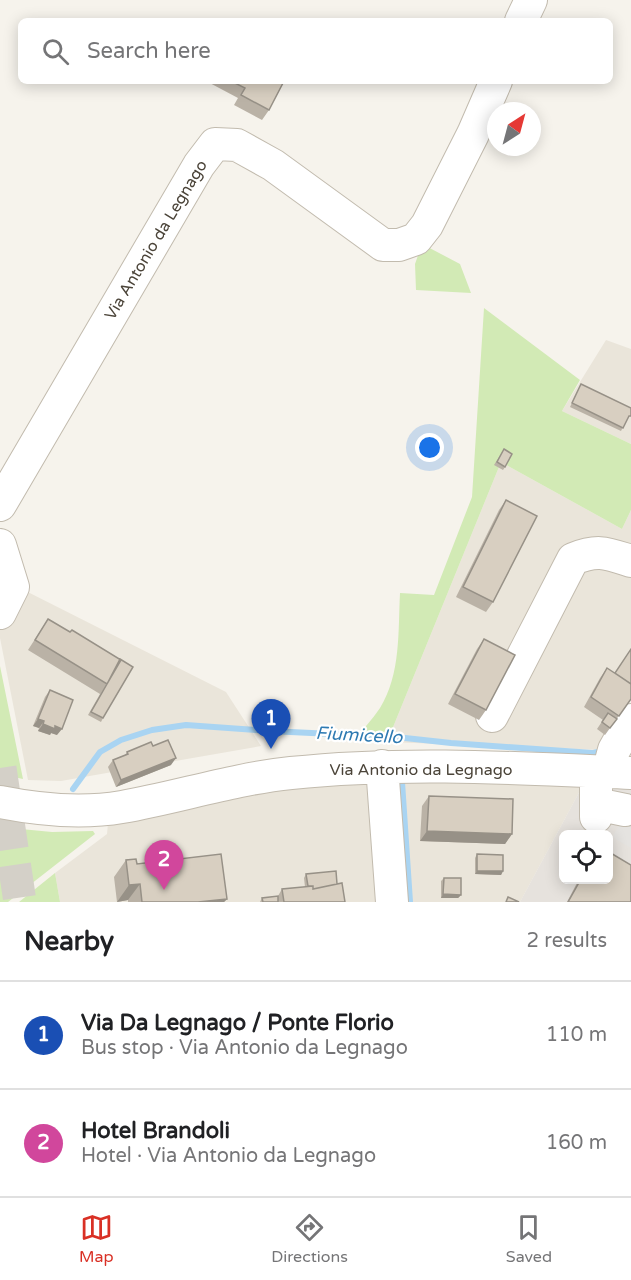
<!DOCTYPE html>
<meta charset="utf-8">
<style>
:root{--surface:#fff;--page:#f6f6f6;--text:#202124;--muted:#757577;--line:#e0e0e0;--accent:#d93025}
body{margin:0;font-family:"Varela Round",sans-serif;background:var(--page);color:var(--text)}
.controls{position:absolute;right:18px;bottom:18px;display:grid;overflow:hidden;border-radius:9px;box-shadow:0 3px 15px #0003}
.controls button{width:54px;height:54px;display:grid;place-items:center;padding:0;border:0;border-bottom:2px solid var(--line);background:var(--surface);color:var(--text);font:30px sans-serif}
.compass{position:absolute;left:487px;top:102px;width:54px;height:54px;border-radius:50%;background:var(--surface);box-shadow:0 3px 15px #0003;rotate:36deg}
.you{position:absolute;left:430px;top:448px;width:21px;height:21px;margin:-15px;border:4px solid #fff;border-radius:50%;background:#1a73e8;box-shadow:0 0 0 9px #1a73e833}
.badge{display:grid;place-items:center;width:39px;height:39px;border-radius:50%;background:var(--accent);color:#fff;font-size:20px;font-weight:700}
.pin{position:absolute;translate:-50% -50px;filter:drop-shadow(0 2px 3px #0008)}
.pin::after{content:'';position:absolute;top:32px;width:21px;height:18px;background:inherit;clip-path:polygon(0 0,100% 0,50% 100%)}
.list{margin:0;padding:0;list-style:none}
h2{display:flex;justify-content:space-between;align-items:center;height:78px;margin:0;padding:0 24px;font-size:26px}
h2 small{font-size:20px;font-weight:400;color:var(--muted)}
.list li{display:grid;grid-template-columns:39px 1fr auto;gap:18px;align-items:center;box-sizing:border-box;height:108px;padding:0 24px;border-top:2px solid var(--line)}
.list b{display:block;font-size:22px;white-space:nowrap}
.list p{margin:0;font-size:20px;white-space:nowrap;color:var(--muted)}
.list em{font-size:20px;font-style:normal;color:var(--muted)}
.icon{flex:none;width:33px;height:33px;fill:none;stroke:currentColor;stroke-width:2;stroke-linecap:round;stroke-linejoin:round}
.map{position:relative;flex:none;width:631px;height:902px;overflow:hidden}
.search{position:absolute;background:var(--surface);box-shadow:0 3px 15px #0003;left:18px;right:18px;top:18px;height:66px;display:flex;align-items:center;gap:15px;box-sizing:border-box;padding:0 21px;border-radius:9px;color:var(--muted);font-size:22px}
.sheet{height:294px;background:var(--surface)}
nav{display:flex;justify-content:space-around;align-items:center;box-sizing:border-box;height:84px;border-top:2px solid var(--line);background:var(--surface);font-size:16px;color:var(--muted)}
nav a{display:grid;justify-items:center;gap:3px}
nav .on{color:var(--accent)}
.map>svg:first-child{display:block}
</style>
<div class="map">
<svg width="631" height="902" viewBox="0 0 631 902">
<rect width="100%" height="100%" fill="#f6f3ec"/>
<!-- residential -->
<path fill="#eae5da" d="M606 340 631 349V444L562 411Z
M501 462 622 529 631 510V697L605 750 387 742Z
M0 578 226 692 261 746 61 781 28 780 0 638Z
M373 778 582 787 520 902H60L55 873 107 834 109 813 140 805Z"/>
<!-- industrial -->
<path fill="#e6e2dd" fill-rule="evenodd" d="M582 787 631 788V902H520ZM564 834H608V880H564Z"/>
<!-- green -->
<path fill="#d2eab5" d="M422 244 460 264 471 293 416 290 415 264Z
M484 308 580 380 562 411 631 444V510L622 529 501 462 387 742 353 741C362 730 372 720 380 708 401 674 398 631 400 593L434 595 472 497Z
M0 666 23 779 0 774Z
M0 827 52 832 93 831 95 834 8 902H0Z
M55 873 60 902H19Z"/>
<!-- parking -->
<path fill="#e5e3e0" d="M631 805V848L612 837Z"/>
<g fill="none" stroke-linecap="round" stroke-linejoin="round">
<!-- stream -->
<path stroke="#a9d4f2" stroke-width="6" d="M402 782 410 902
M73 789 100 752 121 740 152 730 186 725 269 731 396 737 451 743 593 753 602 751"/>
<!-- highway-tunnel -->
<path stroke="#d4d0c8" stroke-width="33" stroke-dasharray="33 16" stroke-linecap="butt" d="M0 768 20 902"/>
<defs>
<path id="minor" d="M521 21 531 0
M0 505 199 165 215 144 237 145 273 165 383 245H399L416 239 427 225 473 134 496 81
M0 545 13 587 0 613
M492 716 573 559C598 549 606 553 631 561
M382 766 392 902
M608 772 614 750 631 720
M0 802C40 810 81 814 122 807 179 797 233 779 291 773 404 761 518 768 631 773
M596 804 625 810
M596 817V772"/>
</defs>
<!-- minor casing -->
<use href="#minor" stroke="#c2bbae" stroke-width="34"/>
<!-- minor -->
<use href="#minor" stroke="#fff" stroke-width="32"/>
</g>
<!-- wall -->
<path fill="#bab2a6" d="M206 81H284L269 110 262 120 234 105 238 98Z
M581 384 627 419 621 431 570 407Z
M504 449 505 467 503 470 494 465Z
M506 500 493 602 486 612 456 597 499 510Z
M48 619 70 632 120 660 103 718 101 722 88 715 100 694 28 650Z
M484 639 486 710 479 720 448 704 477 649Z
M607 668 631 699 605 735 597 729 603 720 584 707 600 678Z
M50 690 57 735 51 733 50 735 38 731 39 728 33 726 45 697Z
M153 746 171 765 116 787 108 767 113 760 125 755 127 752Z
M429 796 512 834 505 844 420 841 422 806Z
M477 854 503 871 501 875 475 874V858Z
M126 860 137 864 227 899 224 902H128V900L117 902 114 877Z
M306 874 337 884 345 902H260L262 898 278 896 282 889 305 887 304 878Z
M444 878 461 895 458 898H441V881Z
M579 879H609L631 902H567Z"/>
<!-- shaded-wall -->
<path fill="#979187" d="M38 719 44 721 39 728 33 726Z
M43 724 55 726 62 729 57 735 51 733 50 735 38 731Z
M176 758 171 765 116 787 121 780Z
M427 831 512 834 505 844 420 841Z
M477 871H503L501 875 475 874Z
M140 884 128 900 117 902 129 885Z
M443 894 461 895 458 898H441Z
M227 899 224 902H198Z"/>
<!-- building -->
<path fill="#d8cfc1" stroke="#979187" stroke-width="1.5" d="M231 81H284L269 110 241 95 245 88Z
M581 384 631 408V416H629L623 428 572 403Z
M504 449 512 454 505 467 497 462Z
M506 500 537 516 493 602 463 587Z
M48 619 70 632 72 630 121 660 107 684 35 640Z
M484 639 515 655 486 710 455 694Z
M631 649V684L615 673Z
M120 659 133 667 103 718 91 712 107 684Z
M607 668 631 684V699L619 716 591 697Z
M50 690 73 700 62 729 55 726V729L43 724 44 721 38 719Z
M608 713 617 719 610 728 602 722Z
M168 740 176 758 121 780 113 760 128 754 127 752 151 742 153 746Z
M429 796 513 799 512 834 427 831Z
M609 852 631 865V902H568L581 879H609Z
M221 854 227 899 198 902H142L140 884 129 885 126 860 136 859 137 864Z
M477 854 503 855V871H477Z
M336 871 337 884 313 889V886H308L306 874Z
M444 878H461V895L443 894Z
M342 883 345 902H284L282 889 313 886V889Z
M278 896V902H263L262 898Z
M508 897 519 902H506Z"/>
<g text-anchor="middle" dominant-baseline="central" stroke-width="4.5" stroke-linejoin="round" paint-order="stroke">
<!-- street labels -->
<g font-size="16" fill="#4b4439" stroke="#fff">
<text transform="translate(156 240) rotate(-59)">Via Antonio da Legnago</text>
<text x="421" y="770">Via Antonio da Legnago</text>
</g>
<!-- water labels -->
<g font-size="18" font-style="italic" fill="#2e7ab2" stroke="#fff">
<text transform="translate(359 735) rotate(3)">Fiumicello</text>
</g>
</g>
</svg>
<div class="controls">
<button><svg class="icon" aria-label="locate" viewBox="0 0 24 24"><circle cx="12" cy="12" r="6"/><path d="M12 2v4M12 18v4M2 12h4M18 12h4"/></svg></button>
</div>
<svg class="compass" viewBox="-18 -18 36 36"><path d="M0-13l5 13h-10z" fill="#e53935"/><path d="M0 13l5-13h-10z" fill="#757577"/></svg>
<div class="you"></div>
<div class="pin badge" style="left:271px;top:749px;background:#1a4fb4">1</div>
<div class="pin badge" style="left:164px;top:890px;background:#d1479c">2</div>
<div class="search"><svg class="icon" aria-label="search" viewBox="0 0 24 24"><circle cx="10" cy="10" r="6"/><path d="M15 15l6 6"/></svg>Search here</div>
</div>
<section class="sheet">
<h2>Nearby<small>2 results</small></h2>
<ul class="list">
<li><span class="badge" style="background:#1a4fb4">1</span><div><b>Via Da Legnago / Ponte Florio</b><p>Bus stop · Via Antonio da Legnago</p></div><em>110 m</em></li>
<li><span class="badge" style="background:#d1479c">2</span><div><b>Hotel Brandoli</b><p>Hotel · Via Antonio da Legnago</p></div><em>160 m</em></li>
</ul>
</section>
<nav>
<a class="on"><svg class="icon" aria-label="map" viewBox="0 0 24 24"><path d="M3 6l6-2 6 2 6-2v14l-6 2-6-2-6 2zM9 4v14M15 6v14"/></svg>Map</a>
<a><svg class="icon" aria-label="directions" viewBox="0 0 24 24"><path d="M12 3l9 9-9 9-9-9zM9 14v-3h6M13 9l2 2-2 2"/></svg>Directions</a>
<a><svg class="icon" aria-label="saved" viewBox="0 0 24 24"><path d="M7 4h10v16l-5-4-5 4z"/></svg>Saved</a>
</nav>
